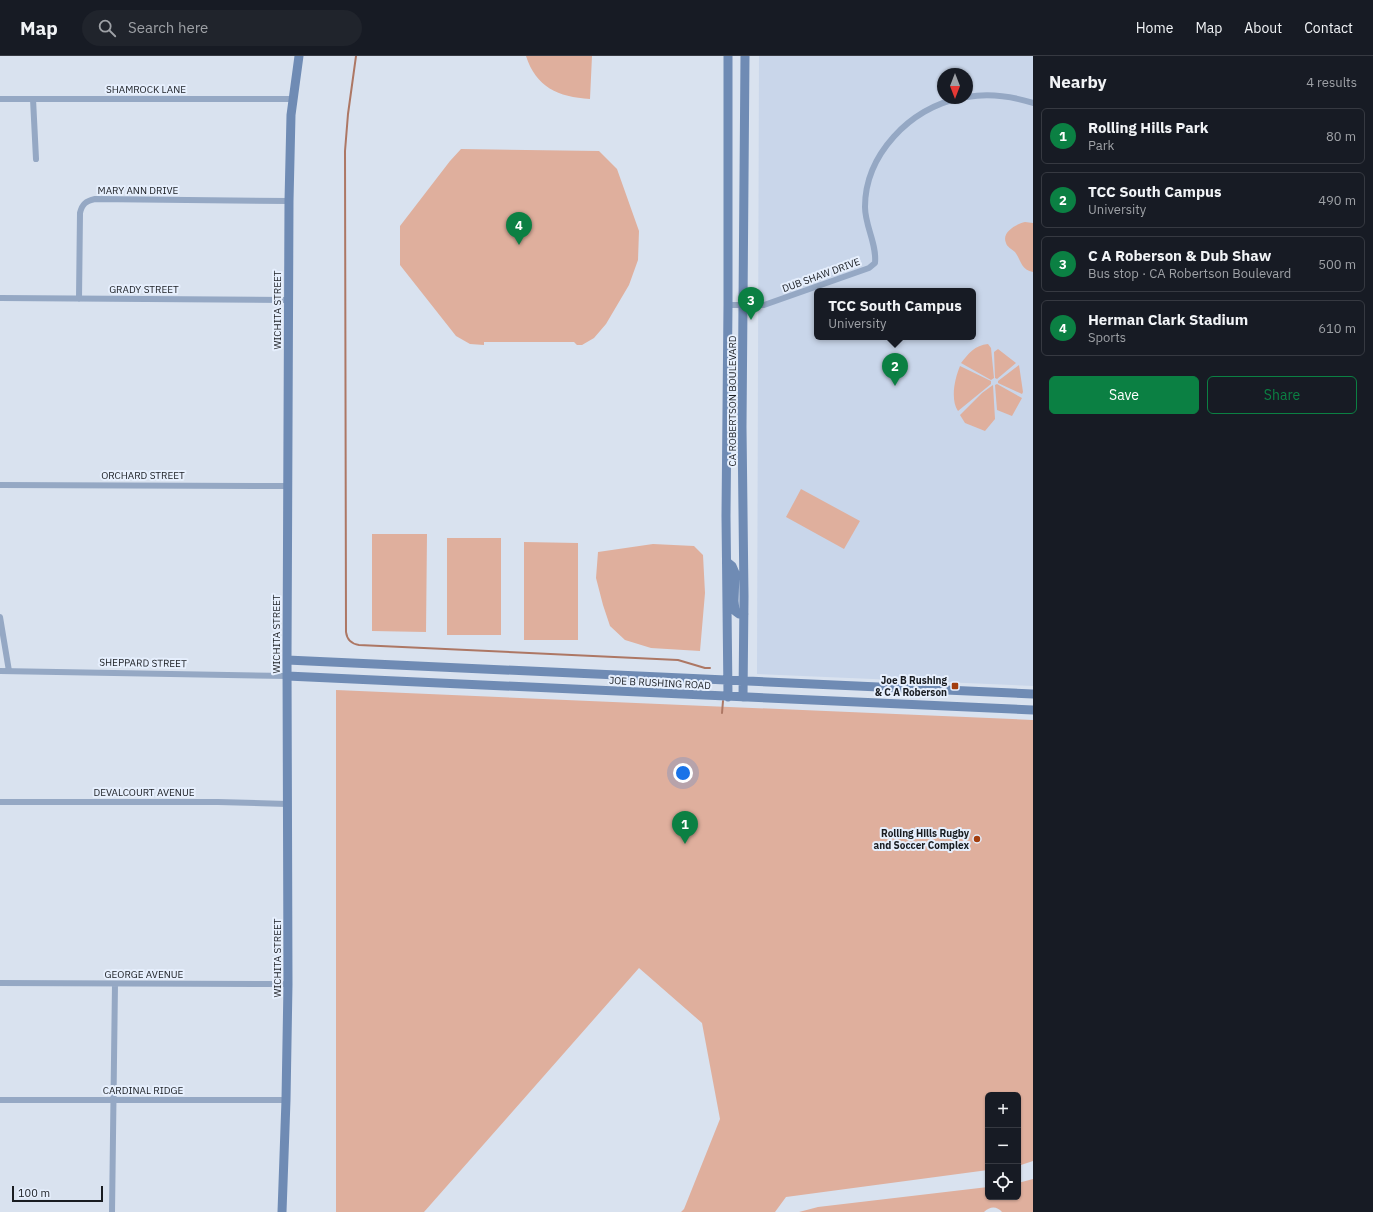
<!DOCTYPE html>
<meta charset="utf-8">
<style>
:root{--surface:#171b24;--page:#20242c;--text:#f1f3f6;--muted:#9ea1a6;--line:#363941;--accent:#0b8043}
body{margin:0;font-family:"IBM Plex Sans",sans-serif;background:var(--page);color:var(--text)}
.controls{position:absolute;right:12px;bottom:12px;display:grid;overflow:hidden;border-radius:6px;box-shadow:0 1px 3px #0004}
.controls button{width:36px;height:36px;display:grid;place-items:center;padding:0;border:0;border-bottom:1px solid var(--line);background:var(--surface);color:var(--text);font:20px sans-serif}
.compass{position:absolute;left:937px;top:12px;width:36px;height:36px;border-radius:50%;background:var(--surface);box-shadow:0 1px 3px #0004;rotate:180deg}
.scale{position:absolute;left:12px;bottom:10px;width:91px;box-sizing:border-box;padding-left:4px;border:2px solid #191c21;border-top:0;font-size:11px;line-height:14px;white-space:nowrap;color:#191c21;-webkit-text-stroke:3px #e6effd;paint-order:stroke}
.you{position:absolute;left:683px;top:717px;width:14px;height:14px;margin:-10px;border:3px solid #fff;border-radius:50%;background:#1a73e8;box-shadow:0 0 0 6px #1a73e833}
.badge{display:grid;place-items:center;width:26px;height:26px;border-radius:50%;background:var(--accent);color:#fff;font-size:13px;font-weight:700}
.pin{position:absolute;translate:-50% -33px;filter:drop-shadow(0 1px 2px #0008)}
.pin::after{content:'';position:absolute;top:21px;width:14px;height:12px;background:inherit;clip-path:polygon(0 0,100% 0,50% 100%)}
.popup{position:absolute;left:814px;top:232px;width:162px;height:52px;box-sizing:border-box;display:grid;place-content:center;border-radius:6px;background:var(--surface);filter:drop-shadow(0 1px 3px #0005);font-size:13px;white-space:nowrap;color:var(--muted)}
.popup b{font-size:15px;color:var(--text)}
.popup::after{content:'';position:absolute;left:50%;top:100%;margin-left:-8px;border:8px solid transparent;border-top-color:var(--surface)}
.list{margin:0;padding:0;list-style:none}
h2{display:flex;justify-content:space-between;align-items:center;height:52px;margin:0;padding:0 16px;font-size:17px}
h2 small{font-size:13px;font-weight:400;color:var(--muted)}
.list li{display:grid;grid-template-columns:26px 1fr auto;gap:12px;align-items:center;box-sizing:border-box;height:56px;margin:0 8px 8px;padding:0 8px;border:1px solid var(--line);border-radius:6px}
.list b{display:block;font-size:15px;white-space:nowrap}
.list p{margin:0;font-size:13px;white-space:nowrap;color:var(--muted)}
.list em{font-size:13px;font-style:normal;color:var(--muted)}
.actions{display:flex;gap:8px;padding:12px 16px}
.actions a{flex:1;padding:9px 0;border:1px solid var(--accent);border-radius:6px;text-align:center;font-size:14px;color:var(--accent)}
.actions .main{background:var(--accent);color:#fff}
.icon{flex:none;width:22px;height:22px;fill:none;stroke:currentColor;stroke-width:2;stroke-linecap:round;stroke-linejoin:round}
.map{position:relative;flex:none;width:1033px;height:1156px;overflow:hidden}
header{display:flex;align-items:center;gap:24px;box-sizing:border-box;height:56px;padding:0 20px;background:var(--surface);border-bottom:1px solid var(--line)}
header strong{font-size:19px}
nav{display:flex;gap:22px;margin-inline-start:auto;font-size:14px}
.search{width:280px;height:36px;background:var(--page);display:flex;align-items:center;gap:10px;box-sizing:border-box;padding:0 14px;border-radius:22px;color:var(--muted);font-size:15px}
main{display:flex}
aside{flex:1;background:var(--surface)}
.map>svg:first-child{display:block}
</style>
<header>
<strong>Map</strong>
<div class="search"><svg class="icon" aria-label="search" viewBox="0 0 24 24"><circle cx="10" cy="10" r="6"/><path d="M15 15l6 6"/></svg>Search here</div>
<nav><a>Home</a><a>Map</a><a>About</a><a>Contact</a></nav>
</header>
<main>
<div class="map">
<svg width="1033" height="1156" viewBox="0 0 1033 1156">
<rect width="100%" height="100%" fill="#d9e2ef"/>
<!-- built -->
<path fill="#c9d6ea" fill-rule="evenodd" d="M759 0H1033V630L757 618ZM943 18H967V42H943ZM817 235H973V281H817Z"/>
<!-- green -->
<path fill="#dfaf9d" d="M526 0H592L590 43C558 41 536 31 526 0Z
M461 93 599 95 617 113 639 175 638 204 629 229 606 268 594 282 582 289H577L574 286H484V289L470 288 456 280 400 209V170L450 105Z
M1025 166 1033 167V216C1021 214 1021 204 1015 196 1012 193 1007 191 1006 187 1001 176 1017 168 1025 166Z
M988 288 991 292 994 322 991 324 961 307C968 298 975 289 988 288Z
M998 293 1016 307 997 323 995 322 994 296Z
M1019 309 1023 336 1022 338 998 327V325Z
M960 310 991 325V328L958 355C950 343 955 322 960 310Z
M997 328 1022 342 1012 360 997 354 995 329Z
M993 329 995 363 985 375 965 367 960 359 982 337Z
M801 433 860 465 844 493 786 461Z
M372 478H427L426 576 372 575Z
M447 482H501V579H447Z
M524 486 578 487V584H524Z
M653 488 694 490 703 499 705 537 700 595 651 592 625 584 610 570 603 549 596 522 598 496Z
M336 634 1033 664V1105L1018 1110V1039H988V1114L786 1141 775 1156H681L684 1153 720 1063 702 967 639 912 424 1156H336Z
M1033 1123V1156H1002C997 1150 990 1150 984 1156H799L818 1151 988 1131V1141H1018V1127Z"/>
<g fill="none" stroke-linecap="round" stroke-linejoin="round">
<!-- stream -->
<path stroke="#ad7764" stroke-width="2" d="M356 0 348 58 345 95 346 576C347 584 352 588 359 589L678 604 705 612H710
M722 657 723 645"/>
<!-- street -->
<path stroke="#95a8c4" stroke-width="6" d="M967 41C990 37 1011 40 1033 47
M0 43H293
M33 43 36 103
M0 242 288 244
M79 243 80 157C82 148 86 145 95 143L289 145
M728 249H764L869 212 875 207C877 188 865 170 865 151 865 99 910 52 960 42
M0 429 287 430
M0 561 9 615
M0 615 287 620
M0 746H218L287 748
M0 927 288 928
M0 1044H286
M112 1156 115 928"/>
<!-- secondary -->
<path stroke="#6f8bb4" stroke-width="9" d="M727 506 732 510 735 517 734 545 735 555 739 558H744
M287 604 1033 638
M287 620 1033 654
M728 641 726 460 728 249V0
M743 641 744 540 742 371 745 0
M282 1156 286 1044 288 928 287 604 289 145 291 59 299 0"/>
</g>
<!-- markers -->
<g fill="#a33e0f" stroke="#e6effd" stroke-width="1.5">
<rect x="951" y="626" width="8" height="8" rx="2"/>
<circle cx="977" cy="783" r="4"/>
</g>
<g text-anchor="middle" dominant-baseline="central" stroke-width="4" stroke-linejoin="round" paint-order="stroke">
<!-- street labels -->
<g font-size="10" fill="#191c21" stroke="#e6effd">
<text x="146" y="33">SHAMROCK LANE</text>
<text x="138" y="134">MARY ANN DRIVE</text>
<text transform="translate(821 219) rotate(-20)">DUB SHAW DRIVE</text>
<text x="144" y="233">GRADY STREET</text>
<text transform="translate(277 254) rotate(-90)">WICHITA STREET</text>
<text transform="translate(732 345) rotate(-90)">CA ROBERTSON BOULEVARD</text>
<text x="143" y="419">ORCHARD STREET</text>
<text transform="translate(276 578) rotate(-90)">WICHITA STREET</text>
<text transform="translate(143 607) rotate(1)">SHEPPARD STREET</text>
<text transform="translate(660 627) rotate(3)">JOE B RUSHING ROAD</text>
<text x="144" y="736">DEVALCOURT AVENUE</text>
<text transform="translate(277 902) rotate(-90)">WICHITA STREET</text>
<text x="144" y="918">GEORGE AVENUE</text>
<text x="143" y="1034">CARDINAL RIDGE</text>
</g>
<!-- poi labels -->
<g font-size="10" font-weight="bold" fill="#191c21" stroke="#e6effd" text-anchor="end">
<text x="947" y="624">Joe B Rushing<tspan x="947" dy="12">&amp; C A Roberson</tspan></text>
<text x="969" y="777">Rolling Hills Rugby<tspan x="969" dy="12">and Soccer Complex</tspan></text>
</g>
</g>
</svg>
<div class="controls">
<button>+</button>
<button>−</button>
<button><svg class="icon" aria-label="locate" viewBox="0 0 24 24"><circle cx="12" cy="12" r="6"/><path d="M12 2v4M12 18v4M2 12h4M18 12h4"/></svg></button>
</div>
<svg class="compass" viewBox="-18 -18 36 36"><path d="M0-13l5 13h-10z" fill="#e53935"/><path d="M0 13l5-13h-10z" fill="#9ea1a6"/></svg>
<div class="scale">100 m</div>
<div class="you"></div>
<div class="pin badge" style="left:685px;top:788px">1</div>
<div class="pin badge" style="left:895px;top:330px">2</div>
<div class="popup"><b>TCC South Campus</b>University</div>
<div class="pin badge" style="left:751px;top:264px">3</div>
<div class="pin badge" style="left:519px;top:189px">4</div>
</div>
<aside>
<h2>Nearby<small>4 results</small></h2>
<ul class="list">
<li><span class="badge">1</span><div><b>Rolling Hills Park</b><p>Park</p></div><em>80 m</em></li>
<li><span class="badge">2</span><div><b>TCC South Campus</b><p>University</p></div><em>490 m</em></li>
<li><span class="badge">3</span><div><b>C A Roberson &amp; Dub Shaw</b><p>Bus stop · CA Robertson Boulevard</p></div><em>500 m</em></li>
<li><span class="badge">4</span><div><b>Herman Clark Stadium</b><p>Sports</p></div><em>610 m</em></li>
</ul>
<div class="actions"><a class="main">Save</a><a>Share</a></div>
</aside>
</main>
